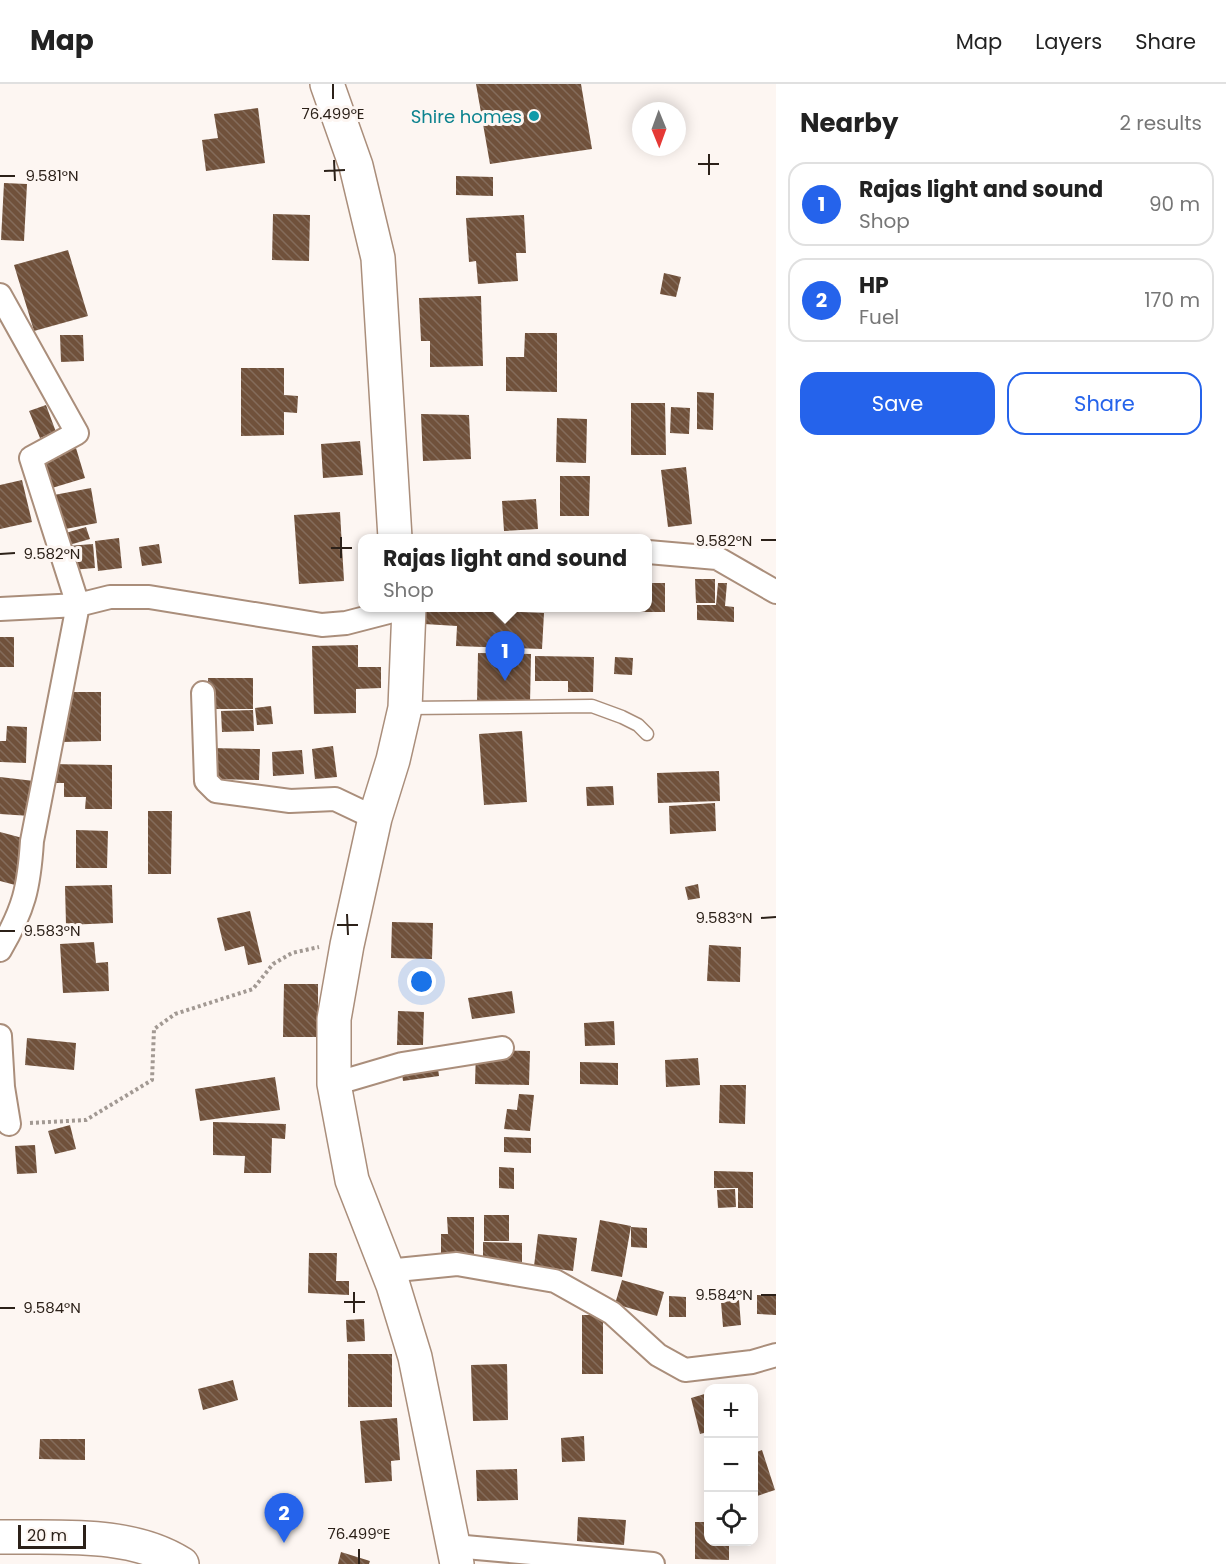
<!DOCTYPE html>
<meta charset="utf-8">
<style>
:root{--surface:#fff;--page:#f2f2f2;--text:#222;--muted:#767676;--line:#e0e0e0;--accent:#2563eb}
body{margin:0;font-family:Poppins,sans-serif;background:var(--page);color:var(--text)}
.controls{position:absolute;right:18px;bottom:18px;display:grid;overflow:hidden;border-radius:12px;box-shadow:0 3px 15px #0003}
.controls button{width:54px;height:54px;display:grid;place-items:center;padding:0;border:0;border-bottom:2px solid var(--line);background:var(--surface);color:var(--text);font:30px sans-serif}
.compass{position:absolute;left:632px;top:18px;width:54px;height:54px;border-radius:50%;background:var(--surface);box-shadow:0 3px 15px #0003;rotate:179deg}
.scale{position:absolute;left:18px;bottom:15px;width:68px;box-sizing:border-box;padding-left:6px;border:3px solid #2c2119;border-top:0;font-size:16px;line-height:21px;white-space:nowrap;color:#2c2119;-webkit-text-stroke:4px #fdf6f2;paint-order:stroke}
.you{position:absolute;left:422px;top:898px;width:21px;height:21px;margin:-15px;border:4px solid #fff;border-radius:50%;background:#1a73e8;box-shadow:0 0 0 9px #1a73e833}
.badge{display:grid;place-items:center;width:39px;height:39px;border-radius:50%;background:var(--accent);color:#fff;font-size:20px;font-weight:700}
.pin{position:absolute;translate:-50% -50px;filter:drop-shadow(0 2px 3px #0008)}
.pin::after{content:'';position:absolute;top:32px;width:21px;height:18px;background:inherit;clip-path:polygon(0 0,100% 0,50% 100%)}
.popup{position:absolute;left:358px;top:450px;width:294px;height:78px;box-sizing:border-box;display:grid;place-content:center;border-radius:12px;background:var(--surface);filter:drop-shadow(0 2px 4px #0005);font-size:20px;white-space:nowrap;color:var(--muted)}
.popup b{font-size:22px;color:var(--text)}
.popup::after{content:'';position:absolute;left:50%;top:100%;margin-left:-12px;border:12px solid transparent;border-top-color:var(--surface)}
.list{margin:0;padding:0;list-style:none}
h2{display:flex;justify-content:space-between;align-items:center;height:78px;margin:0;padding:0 24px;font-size:26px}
h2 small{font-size:20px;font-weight:400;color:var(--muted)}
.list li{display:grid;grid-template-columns:39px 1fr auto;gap:18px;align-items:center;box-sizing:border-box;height:84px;margin:0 12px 12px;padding:0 12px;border:2px solid var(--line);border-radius:18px}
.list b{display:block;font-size:22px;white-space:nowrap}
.list p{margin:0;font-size:20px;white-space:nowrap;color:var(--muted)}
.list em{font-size:20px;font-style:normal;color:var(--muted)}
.actions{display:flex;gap:12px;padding:18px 24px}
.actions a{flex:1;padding:14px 0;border:2px solid var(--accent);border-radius:18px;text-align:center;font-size:21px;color:var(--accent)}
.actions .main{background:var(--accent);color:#fff}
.icon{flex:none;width:33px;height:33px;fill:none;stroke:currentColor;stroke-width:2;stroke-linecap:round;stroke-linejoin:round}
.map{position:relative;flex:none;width:776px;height:1480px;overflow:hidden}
header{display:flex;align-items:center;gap:36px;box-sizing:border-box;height:84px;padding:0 30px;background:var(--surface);border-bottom:2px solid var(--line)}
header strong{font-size:28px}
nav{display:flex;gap:33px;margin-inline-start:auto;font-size:21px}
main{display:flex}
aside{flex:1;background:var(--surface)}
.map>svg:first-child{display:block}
</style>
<header>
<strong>Map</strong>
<nav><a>Map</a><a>Layers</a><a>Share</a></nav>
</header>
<main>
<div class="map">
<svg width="776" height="1480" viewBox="0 0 776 1480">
<defs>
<pattern id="building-back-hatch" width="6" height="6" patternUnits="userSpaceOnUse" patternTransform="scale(1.5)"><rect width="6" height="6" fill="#70513b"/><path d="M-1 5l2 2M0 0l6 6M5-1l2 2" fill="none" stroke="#846c5b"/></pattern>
</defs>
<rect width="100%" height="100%" fill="#fdf6f2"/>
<!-- building -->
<path fill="url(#building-back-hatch)" d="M476 0H581L592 65 490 80Z
M258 24 265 79 206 87 202 56 218 54 214 30Z
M456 92 493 93V112L456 111Z
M4 99 27 100 24 157 1 156Z
M273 130 310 131 309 177 272 176Z
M524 131 526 169H516L518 197 478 200 476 177 469 178 466 134Z
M68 166 88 232 34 247 14 181Z
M664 189 681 193 676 213 660 210Z
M481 212 483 282 430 283V257H421L419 214Z
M525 249H557V308L506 307V273H524Z
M60 251H83L84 277 61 278Z
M241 284H284V311L298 312 297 329 284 328V351L241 352Z
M697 308 714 309 713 346 697 345Z
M631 319H665L666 371H631Z
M46 321 56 348 40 354 29 327Z
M671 323 690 324 689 350 670 349Z
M421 330 469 331 471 375 423 377Z
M557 334 587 335 586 379 556 378Z
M360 357 363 391 323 394 321 360Z
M76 364 85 394 52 404 43 374Z
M686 383 692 440 668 443 661 386Z
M560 392H590L589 432H560Z
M22 396 32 438 0 445V401Z
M91 404 97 439 60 446 54 411Z
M536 415 538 445 504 447 502 417Z
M340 428 344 497 299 500 294 431Z
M86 443 90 455 62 463 59 451Z
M119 454 122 484 98 487 95 457Z
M93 460 95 484 71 486 68 462Z
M159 460 162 479 142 482 139 463Z
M695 495H715V519H696Z
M648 499H665V528H638V524H648Z
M718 499H727L725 522 734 523V538L697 536V521H716Z
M425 524 544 529 542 565 456 562 457 542 424 540Z
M0 553H14V583H0Z
M358 561V583H381V604L356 605V629L314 630 312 562Z
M478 569 531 570 530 620 477 619Z
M535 572 594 573 593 608H568V597H535Z
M615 573 633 574 632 591 614 590Z
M208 594H253V625H208Z
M52 608H101V657L62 658Z
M271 622 273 640 257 641 255 624Z
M253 626 254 647 222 648 221 627Z
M7 642 27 643 26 679 0 678V657H6Z
M522 647 527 718 484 721 479 650Z
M333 662 337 693 315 695 312 665Z
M210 664 260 665 259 696 210 695Z
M302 666 304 690 273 692 272 668Z
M48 680 112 681V725H85L86 713H64V699H48Z
M719 687 720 717 658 719 657 689Z
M0 693 34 697 30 732 0 730Z
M613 702 614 721 587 722 586 703Z
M715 719 716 747 670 750 669 722Z
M148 727H172L171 790H148Z
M76 746 108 747 107 784H76Z
M0 748 30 756 19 802 0 797Z
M698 800 700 814 688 816 685 803Z
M112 801 113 839 66 841 65 802Z
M250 827 262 878 248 881 244 862 225 867 217 834Z
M392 838 433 839 432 875 391 874Z
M94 858 96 879 108 878 109 907 63 909 60 860Z
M709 861 741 863 740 898 707 897Z
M284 900H318V927H330V953H283Z
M512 907 515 929 472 935 468 914Z
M398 927 424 928 423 961H397Z
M614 937 615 961 585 962 584 939Z
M27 954 76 959 74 986 25 981Z
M476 966 530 967 529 1001 475 1000Z
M436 969 439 992 403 997 400 974Z
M698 974 700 1001 666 1003 665 976Z
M580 978 618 979V1001L580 1000Z
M275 993 280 1026 200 1037 195 1005Z
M720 1001H746L745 1040 719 1039Z
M519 1010 534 1011 530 1047 504 1045 507 1025 517 1026Z
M213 1038 286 1040 285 1055 272 1054 271 1089H244L245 1072 213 1071Z
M70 1041 76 1065 55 1070 48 1047Z
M504 1053 531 1054V1069L504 1068Z
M35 1061 37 1089 17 1090 15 1062Z
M499 1083 514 1084V1105L499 1104Z
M714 1087 753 1088V1124H738V1104H714Z
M735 1105 736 1123 718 1124 717 1106Z
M484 1131H509V1157H484Z
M447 1133H474V1171L441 1172V1150H448Z
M600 1136 631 1142 622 1193 591 1187Z
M631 1143 647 1144V1164L631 1163Z
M538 1150 577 1154 573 1187 534 1182Z
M483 1158 522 1159V1178L483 1177Z
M309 1169H337L336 1197H349V1211L308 1209Z
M622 1196 664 1208 657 1232 615 1220Z
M757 1211 776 1212V1231L757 1230Z
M669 1212 686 1213V1233H669Z
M739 1216 741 1241 723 1243 721 1218Z
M582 1231H603V1290H582Z
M364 1235 365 1257 347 1258 346 1236Z
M348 1270H392V1323H348Z
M507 1280 508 1336 473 1337 471 1281Z
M233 1296 238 1316 203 1326 198 1305Z
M708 1309V1348L700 1350 691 1314Z
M397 1334 400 1376 391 1377 392 1397 365 1399 360 1337Z
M584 1352 585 1377 562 1378 561 1354Z
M40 1355H85V1376L39 1375Z
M762 1366 775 1406 754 1413V1369Z
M517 1385 518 1416 477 1417 476 1386Z
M578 1433 626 1436 624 1461 577 1457Z
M695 1438H708V1458H729V1476L695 1475Z
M341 1468 370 1477 369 1480H338Z"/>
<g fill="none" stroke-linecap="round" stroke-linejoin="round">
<defs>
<path id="lane" d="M406 624 592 622 622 633 638 641 647 650"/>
<path id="street" d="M0 211 77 349 31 374 78 521 32 757C29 804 24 825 0 866
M648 468 717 474 776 508
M0 525 78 521 110 513H149L322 541 346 539 404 524
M203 609 206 697 216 707 290 717 335 715 375 734
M0 952 3 1003 9 1040
M334 1000 402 980 502 964
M387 1187 457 1180 555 1197 612 1229 658 1271 685 1286 752 1278 776 1271
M454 1462 653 1480"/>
<path id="secondary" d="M327 0 356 82 378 174 395 454
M409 524 405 624 393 676 375 734 347 861 334 935V1000L352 1096 393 1201 415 1273 457 1480
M0 1453C60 1454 130 1447 182 1480"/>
</defs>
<!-- lane casing -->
<use href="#lane" stroke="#aa8e7b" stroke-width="15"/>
<!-- street casing -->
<use href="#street" stroke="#aa8e7b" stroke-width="26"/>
<!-- secondary casing -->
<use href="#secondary" stroke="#aa8e7b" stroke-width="36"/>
<!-- path -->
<path stroke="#a29993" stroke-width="4" stroke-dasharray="3 3" stroke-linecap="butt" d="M30 1039 86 1036 152 996 154 945 175 930 253 905 273 880 292 869 319 863"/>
<!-- lane -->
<use href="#lane" stroke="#fff" stroke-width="12"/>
<!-- street -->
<use href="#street" stroke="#fff" stroke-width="22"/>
<!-- secondary -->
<use href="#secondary" stroke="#fff" stroke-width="33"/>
</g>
<!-- ticks -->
<path fill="none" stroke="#2c2119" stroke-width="2" d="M333 0V15M709 70V91M334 76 335 97M698 80H719M324 87 345 86M0 92H15M341 453V474M761 456H776M331 464H352M0 470 15 469M347 830 348 851M761 834 776 833M337 841H358M0 847H15M354 1208V1229M761 1211H776M344 1218H365M0 1224H15M359 1465V1480"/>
<!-- markers -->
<circle fill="#0f9aa8" stroke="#fdf6f2" stroke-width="2" cx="534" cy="32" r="6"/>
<g text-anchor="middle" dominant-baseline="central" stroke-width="6" stroke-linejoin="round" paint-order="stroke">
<!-- culture labels -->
<g font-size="18" fill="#0d838f" stroke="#fdf6f2" text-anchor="end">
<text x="522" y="32">Shire homes</text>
</g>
</g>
<g font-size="15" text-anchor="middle" fill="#2c2119" stroke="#fdf6f2" stroke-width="6" stroke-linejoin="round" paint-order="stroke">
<text x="333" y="35">76.499°E</text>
<text x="52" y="97">9.581°N</text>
<text x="724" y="462">9.582°N</text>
<text x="52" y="475">9.582°N</text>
<text x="724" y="839">9.583°N</text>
<text x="52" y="852">9.583°N</text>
<text x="724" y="1216">9.584°N</text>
<text x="52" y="1229">9.584°N</text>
<text x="359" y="1455">76.499°E</text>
</g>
</svg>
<div class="controls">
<button>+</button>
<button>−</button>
<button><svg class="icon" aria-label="locate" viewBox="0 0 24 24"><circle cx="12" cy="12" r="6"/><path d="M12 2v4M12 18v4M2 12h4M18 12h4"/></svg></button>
</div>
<svg class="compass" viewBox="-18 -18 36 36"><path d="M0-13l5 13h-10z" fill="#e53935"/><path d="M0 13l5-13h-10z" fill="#767676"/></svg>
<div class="scale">20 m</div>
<div class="you"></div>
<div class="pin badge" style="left:505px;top:597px">1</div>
<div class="popup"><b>Rajas light and sound</b>Shop</div>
<div class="pin badge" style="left:284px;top:1459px">2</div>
</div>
<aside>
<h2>Nearby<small>2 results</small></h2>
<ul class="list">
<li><span class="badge">1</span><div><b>Rajas light and sound</b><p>Shop</p></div><em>90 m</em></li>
<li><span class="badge">2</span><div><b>HP</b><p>Fuel</p></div><em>170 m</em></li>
</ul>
<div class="actions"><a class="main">Save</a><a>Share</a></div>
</aside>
</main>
